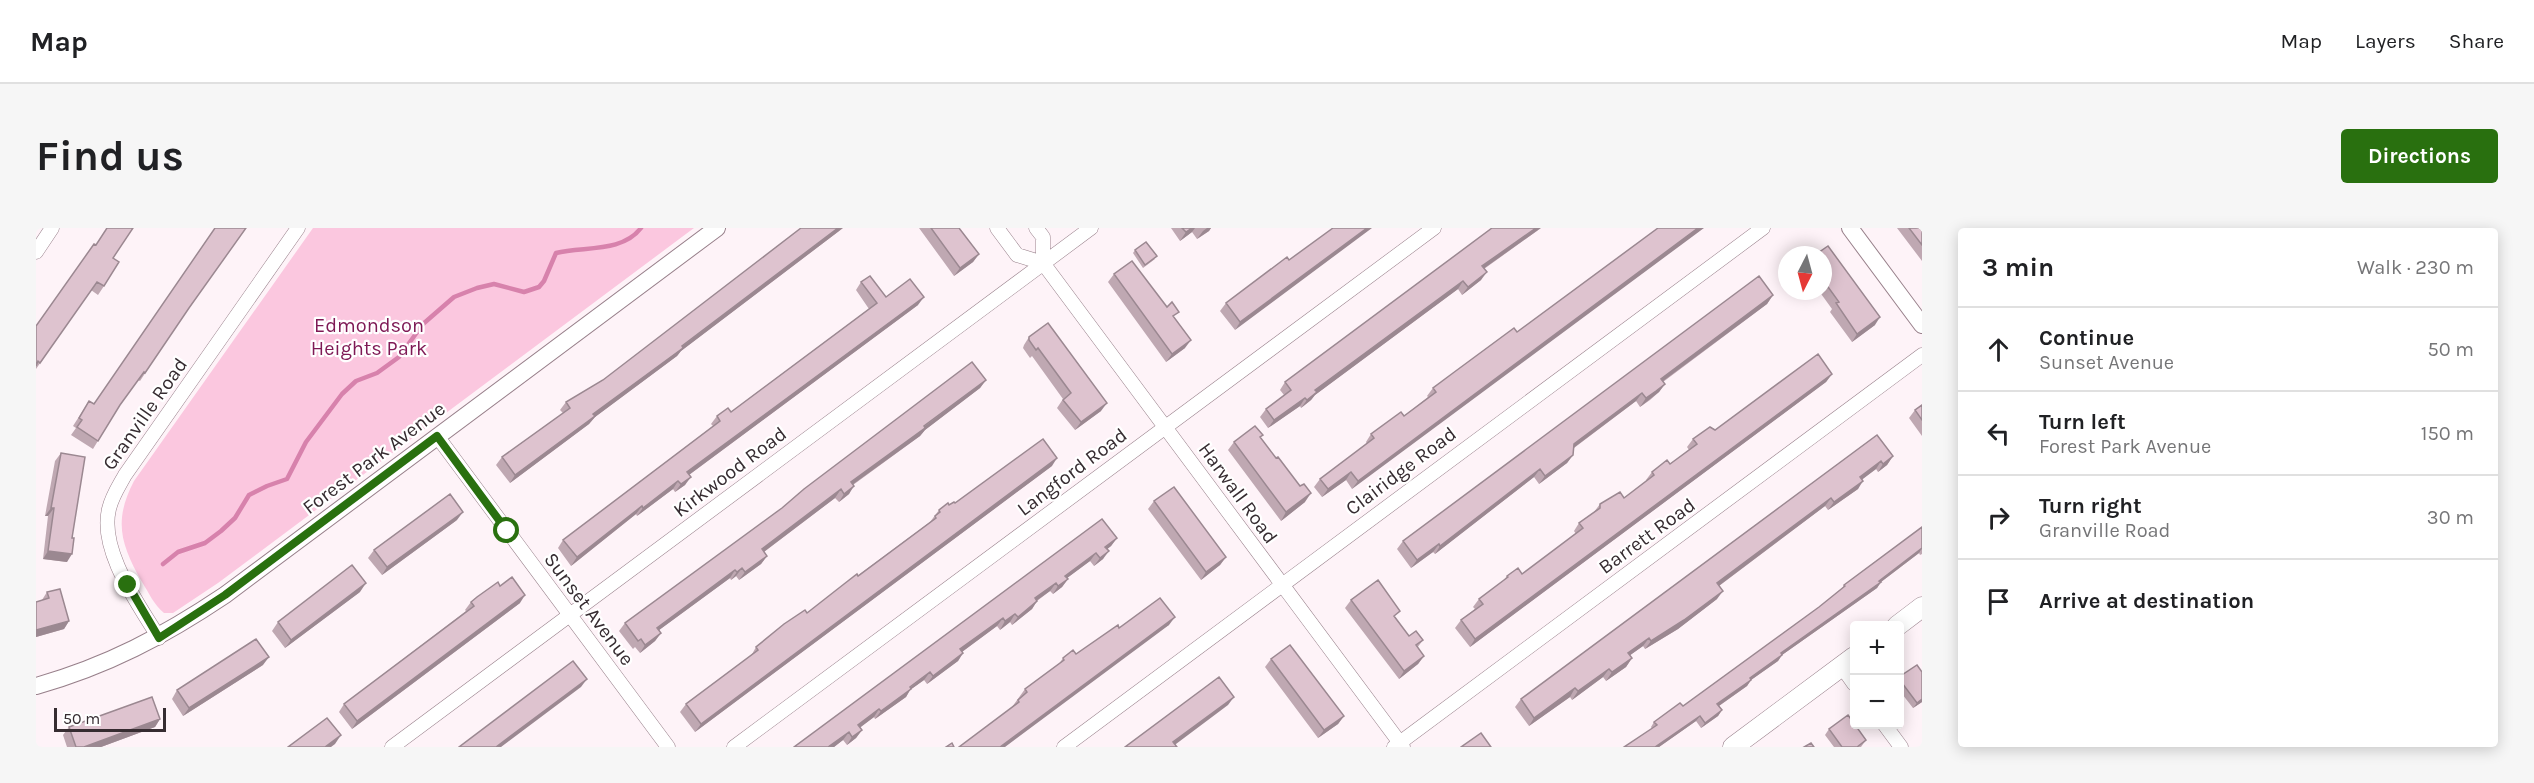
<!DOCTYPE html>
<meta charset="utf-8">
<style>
:root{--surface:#fff;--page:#f6f6f6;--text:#202124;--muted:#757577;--line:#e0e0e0;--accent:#29700f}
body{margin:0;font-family:Karla,sans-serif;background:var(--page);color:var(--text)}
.controls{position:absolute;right:18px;bottom:18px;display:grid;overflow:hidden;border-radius:6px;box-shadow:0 3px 15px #0003}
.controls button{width:54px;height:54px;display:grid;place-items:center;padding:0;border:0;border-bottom:2px solid var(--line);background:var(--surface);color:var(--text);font:30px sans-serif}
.compass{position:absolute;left:1742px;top:18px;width:54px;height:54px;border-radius:50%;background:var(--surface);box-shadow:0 3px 15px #0003;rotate:186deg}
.scale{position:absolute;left:18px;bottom:15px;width:112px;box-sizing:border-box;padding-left:6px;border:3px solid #362c31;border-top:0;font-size:16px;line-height:21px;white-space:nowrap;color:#362c31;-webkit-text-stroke:4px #fff;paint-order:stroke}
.stop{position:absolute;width:18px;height:18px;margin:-14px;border:4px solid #29700f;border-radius:50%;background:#fff}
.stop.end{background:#29700f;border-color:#fff;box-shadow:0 2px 6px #0008}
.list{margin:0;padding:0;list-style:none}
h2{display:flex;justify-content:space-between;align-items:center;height:78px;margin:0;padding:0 24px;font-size:26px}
h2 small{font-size:20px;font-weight:400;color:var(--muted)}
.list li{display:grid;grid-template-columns:39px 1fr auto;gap:18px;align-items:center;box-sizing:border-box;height:84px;padding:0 24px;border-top:2px solid var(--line)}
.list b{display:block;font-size:22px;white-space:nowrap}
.list p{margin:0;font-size:20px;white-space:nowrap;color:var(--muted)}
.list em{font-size:20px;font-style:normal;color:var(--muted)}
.icon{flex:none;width:33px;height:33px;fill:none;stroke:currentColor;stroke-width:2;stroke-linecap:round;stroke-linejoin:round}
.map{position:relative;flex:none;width:1886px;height:519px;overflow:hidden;border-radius:6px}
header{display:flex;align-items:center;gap:36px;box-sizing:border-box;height:84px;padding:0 30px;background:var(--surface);border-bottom:2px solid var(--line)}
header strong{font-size:28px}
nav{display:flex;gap:33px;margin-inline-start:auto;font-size:21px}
.intro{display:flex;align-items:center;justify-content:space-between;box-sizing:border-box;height:144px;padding:0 36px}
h1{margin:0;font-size:42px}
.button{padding:15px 27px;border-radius:6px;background:var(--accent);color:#fff;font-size:21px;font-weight:700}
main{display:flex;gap:36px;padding:0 36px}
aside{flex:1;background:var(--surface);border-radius:6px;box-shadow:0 3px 15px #0003}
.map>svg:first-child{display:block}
</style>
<header>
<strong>Map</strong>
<nav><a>Map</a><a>Layers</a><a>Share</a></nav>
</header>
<div class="intro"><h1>Find us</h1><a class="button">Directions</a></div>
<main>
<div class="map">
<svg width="1886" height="519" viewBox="0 0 1886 519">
<rect width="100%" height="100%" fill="#fef3f8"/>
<!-- green -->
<path fill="#fbc7df" d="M277 0H658L182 355 137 385H128C118 377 113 365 106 354 85 317 77 293 98 253Z"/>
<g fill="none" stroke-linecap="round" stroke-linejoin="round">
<!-- stream -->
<path stroke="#d782ac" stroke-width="4.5" d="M127 336 142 324 169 315 185 303 199 290 213 267 231 258 251 251 270 214 306 166 320 153 341 145 363 129 387 96 418 69 441 60 458 56 488 64 503 59 508 53 520 25C548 18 586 25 605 0"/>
<defs>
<path id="minor" d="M961 0 981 27 1007 35 1367 519
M1000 0 1007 9V35
M0 24 16 0
M401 208 632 519
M123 410C102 375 63 323 73 281 76 268 83 258 89 247L262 0
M1806 439 1818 456
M1848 496 1865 519
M356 519 1055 0
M698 519 1398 0
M1028 519 1727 0
M1358 519 1886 127"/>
<path id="tertiary" d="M1814 0 1886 97
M0 458C71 438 128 408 189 367L681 0"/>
<path id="secondary" d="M1861 398 1886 379
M1697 519 1818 429"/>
</defs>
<!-- minor casing -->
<use href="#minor" stroke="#98808b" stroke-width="15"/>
<!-- tertiary casing -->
<use href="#tertiary" stroke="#98808b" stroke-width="18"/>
<!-- secondary casing -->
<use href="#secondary" stroke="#98808b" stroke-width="21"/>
<!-- minor -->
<use href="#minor" stroke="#fff" stroke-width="14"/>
<!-- tertiary -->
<use href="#tertiary" stroke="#fff" stroke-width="16"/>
<!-- secondary -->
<use href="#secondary" stroke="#fff" stroke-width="20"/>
</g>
<!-- wall -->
<path fill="#bfa8b2" d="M807 0 645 123 641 128 559 189 553 196 474 255 460 237 466 229 527 185 524 182 530 174 567 152Z
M883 0H923L943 26 937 34 918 48Z
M1135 0H1175L1173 3 1161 11 1156 4 1144 13Z
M1505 0 1448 41 1445 52 1426 67 1422 61 1279 167 1275 172 1265 180 1264 178 1232 200 1224 189 1230 181 1248 167 1244 162 1249 154Z
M1861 0H1886V33Z
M1099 22 1119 31 1107 40 1097 25Z
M1787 27 1839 97 1816 114 1794 84 1796 81 1783 63H1787Z
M1251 29 1199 102 1184 83 1190 75Z
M77 30 68 58 62 67 55 62 0 141V98Z
M1078 46 1149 120 1130 134 1072 54Z
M825 54 850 69 882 77 653 247 649 257 639 264 637 261 601 288 600 286 535 338 522 320 527 312 677 198 675 196 681 188 695 184 833 81 820 62Z
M1737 67 1731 76 1627 154 1629 156 1623 164 1614 172 1604 179 1600 173 1538 220 1537 227 1531 235 1503 256 1498 249 1399 326 1397 324 1375 340 1361 321 1367 313Z
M151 82 104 153 102 152 83 178 57 221 35 207 40 200 37 198 53 173 57 176Z
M1481 104 1316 261 1310 252 1286 269 1278 259 1284 251 1331 216 1330 214 1335 206 1368 188 1392 169 1391 168 1397 160Z
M993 109 1065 183 1039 202 1021 180 1027 171 996 128 994 130 987 120 988 117Z
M1796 146 1790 154 1434 419 1419 400 1425 392 1439 381 1437 379 1443 371 1467 353 1471 348 1486 346 1540 306 1538 303 1543 295 1558 284 1564 276 1588 270 1611 253 1610 252 1616 244 1634 236 1653 222 1651 219 1657 211 1679 202Z
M950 152 944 160 889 202 884 208 817 257 813 266 803 274 799 270 728 324 731 328 725 336 703 352 700 348 695 352 694 350 623 402 625 405 619 413 604 425 599 419 597 421 583 403 589 395Z
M1886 177V208L1873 190 1879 182Z
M1841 207 1857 228 1851 237 1842 244 1840 241 1826 251 1822 261 1792 282 1789 278 1683 358 1681 371 1642 401 1609 421 1607 418 1594 427 1596 430 1590 439 1570 453 1567 449 1536 472 1534 469 1493 498 1479 479 1485 471Z
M1225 210 1269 274 1245 293 1192 222 1198 214Z
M25 225 36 310 31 334 7 331 12 288H9L19 233Z
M1016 238 659 504 644 484 650 476 715 428 720 419 771 385 894 294 903 282Z
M1118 273 1190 329 1184 337 1165 352 1112 281Z
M421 292 346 347 332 330 338 322Z
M1886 299V326L1884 327 1883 325 1845 354 1841 360 1746 427 1742 433 1715 452 1711 458 1683 478 1686 482 1682 488 1665 500 1660 493 1623 519H1588L1616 501 1615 499 1618 494 1647 478 1783 379 1805 362 1808 357Z
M1081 310 1075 318 1071 321 1067 331 1058 338 1054 333 1031 350 1032 351 1026 359 1017 366 1014 363 1001 373 996 381 976 397 974 394 964 402 961 398 926 424 927 425 922 433 891 456 888 452 874 462 870 469 839 491 838 489 824 499 826 502 820 510 811 517 807 512 798 519H758Z
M464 358 484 375 316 501 303 484 308 476 430 383 429 382 435 374Z
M11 364 33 393 28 401 0 409V374L6 372Z
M324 364 249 420 236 403 242 394Z
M1315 372 1359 390 1373 408 1387 412 1381 420 1388 428 1382 436 1363 451 1309 380Z
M1133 397 976 479 989 461 1023 436 1027 430 1040 426 1083 400Z
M1235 431 1308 488 1302 496 1282 510 1229 439Z
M227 437 147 488 136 471 141 462Z
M1863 449 1886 474 1877 480 1863 462Z
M124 491 119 499 65 519H31L27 507 33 499Z
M1793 501 1830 512 1825 519H1798L1789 507Z"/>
<!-- shaded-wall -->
<path fill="#9b8891" d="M802 0H807L645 123 641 128 559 189 553 196 474 255 479 247 557 186Z
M1156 0H1159L1156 4 1144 13 1150 4Z
M1171 0H1175L1173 3 1161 11 1167 3Z
M1331 0H1336L1199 102 1204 94Z
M1500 0H1505L1440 46 1446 38Z
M1662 0H1668L1316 261 1322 253Z
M943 26 937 34 918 48 924 40Z
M1451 44 1445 52 1426 67 1432 59Z
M1427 53 1422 61 1279 167 1275 172 1265 180 1271 172 1279 162Z
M1737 67 1731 76 1619 159 1625 151Z
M888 69 882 77 646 252 651 244Z
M1844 89 1839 97 1816 114 1821 106Z
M1155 112 1149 120 1130 134 1136 126Z
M1796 146 1790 154 1434 419 1439 411Z
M950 152 944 160 889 202 884 208 809 262 815 254Z
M1629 156 1623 164 1604 179 1610 170Z
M1606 165 1600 173 1532 224 1538 216Z
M1269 170 1264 178 1232 200 1238 192Z
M1071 175 1065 183 1039 202 1045 194Z
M1537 227 1531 235 1503 256 1509 248Z
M1857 228 1851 237 1842 244 1847 236Z
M1021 230 1016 238 659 504 665 496Z
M1845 233 1840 241 1819 257 1824 249Z
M1504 241 1498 249 1399 326 1404 318Z
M1315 244 1310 252 1286 269 1292 261Z
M655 249 649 257 639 264 645 256Z
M642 253 637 261 601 288 607 280Z
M1827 253 1822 261 1792 282 1798 274Z
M818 258 813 266 803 274 808 266Z
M805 261 799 270 721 329 726 321Z
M1275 265 1269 274 1245 293 1250 284Z
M1795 270 1789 278 1676 363 1681 355Z
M606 278 600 286 535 338 541 329Z
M15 280H18L12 288H9Z
M427 284 421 292 346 347 351 339Z
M1081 310 1075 318 1064 327 1069 319Z
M1403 316 1397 324 1375 340 1381 332Z
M1886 320 1883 325 1841 357 1845 354 1841 360 1746 427 1742 433 1715 452 1711 458 1677 482 1681 476 1745 425Z
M12 323 36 326 31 334 7 331Z
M1073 323 1067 331 1058 338 1064 330Z
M1060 325 1054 333 1023 356 1029 348Z
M731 328 725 336 703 352 709 344Z
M1190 329 1184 337 1165 352 1170 344Z
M706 340 700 348 695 352 701 344Z
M699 342 694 350 615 408 621 400Z
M1032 351 1026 359 1017 366 1022 358Z
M330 355 324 364 249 420 255 412Z
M1020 355 1014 363 993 378 999 370Z
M1687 363 1681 371 1642 401 1609 421 1615 413Z
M489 367 484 375 316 501 321 493Z
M1001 373 996 381 976 397 982 389Z
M979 386 974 394 964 402 969 393Z
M1139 389 1133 397 969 519H964Z
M967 390 961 398 919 429 924 421Z
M33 393 28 401 0 409V402Z
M625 405 619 413 604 425 609 417Z
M1613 410 1607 418 1586 433 1592 425Z
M927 425 922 433 891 456 897 448Z
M1388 428 1382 436 1363 451 1368 443Z
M233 429 227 437 147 488 153 480Z
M1596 430 1590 439 1570 453 1576 444Z
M1573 441 1567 449 1536 472 1542 463Z
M894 444 888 452 874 462 870 469 839 491 845 483Z
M551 451 545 459 465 519H460Z
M1539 460 1534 469 1493 498 1498 490Z
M1198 469 1192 477 1136 519 1137 514Z
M1886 471V474L1877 480 1881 475Z
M843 481 838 489 817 505 822 497Z
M1686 482 1682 488 1665 500 1669 495Z
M1308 488 1302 496 1282 510 1288 502Z
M1664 488 1660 493 1623 519H1619Z
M124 491 119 499 65 519H48Z
M826 502 820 510 811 517 816 509Z
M813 504 807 512 798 519H792Z
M305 507 299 516 295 519H289Z"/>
<!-- building -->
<path fill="#dec3cf" stroke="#9b8891" stroke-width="1.5" d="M71 0H97L77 30 83 34 68 58 61 54 4 135 2 133 0 138V98L58 16 60 17Z
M179 0H210L153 80 109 145 108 144 84 177 62 213 41 199 46 192 43 190 53 173 58 176Z
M765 0H802L646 118 647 120 557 186 559 188 479 247 466 229 534 180 530 174 567 152Z
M895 0H923L943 26 924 40Z
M1146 0H1156L1150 4Z
M1297 0H1331L1204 94 1190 75 1251 29 1253 32Z
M1456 0H1500L1446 38 1451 44 1432 59 1427 53 1279 162 1281 164 1271 172 1269 170 1238 192 1230 181 1255 162 1249 154Z
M1622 0H1662L1322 253 1315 244 1292 261 1284 251 1338 210 1335 206 1365 184 1368 188 1400 164 1397 160 1417 145 1478 100 1481 104Z
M1873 0H1886V17Z
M1110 14 1121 28 1109 37 1099 22Z
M1792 18 1844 89 1821 106 1800 75 1803 74 1787 52V27H1779Z
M1096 33 1131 79 1136 74 1143 84 1137 88 1155 112 1136 126 1078 46Z
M834 48 850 69 874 51 888 69 651 244 655 249 645 256 642 253 607 280 606 278 541 329 527 312 684 193 681 188 692 180 695 184 841 75 825 54Z
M1723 48 1737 67 1625 151 1629 156 1620 163 1610 170 1606 165 1538 216 1537 227 1509 248 1504 241 1404 318 1403 316 1381 332 1367 313Z
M1012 95 1071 175 1045 194 1027 172 1035 165 1002 120 1000 122 993 112V109Z
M1782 126 1796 146 1439 411 1425 392 1447 376 1443 371 1472 349 1471 348 1482 340 1486 346 1547 300 1543 295 1564 280V276L1584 264 1588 270 1618 247 1616 244 1631 232 1634 236 1661 216 1657 211 1674 199 1679 202Z
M936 134 950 152 888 198 889 200 815 254 818 258 808 266 805 261 726 321 731 328 709 344 706 340 701 344 699 342 621 400 625 405 609 417 605 411 602 413 589 395 746 280 768 261Z
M1886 177V192L1879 182Z
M1219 198 1227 207 1224 209 1240 230 1242 229 1264 258 1268 256 1275 265 1250 284 1198 214Z
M1841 207 1857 228 1847 236 1845 233 1824 249 1827 253 1798 274 1795 270 1681 355 1687 363 1648 392 1615 413 1613 410 1592 425 1596 430 1576 444 1573 441 1542 463 1539 460 1498 490 1485 471Z
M1007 211 1021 230 665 496 650 476 722 422 720 419 748 396 769 382 771 385 808 356 821 346 822 348 900 290 899 288 904 284 903 282 912 275 913 277 918 274 919 275Z
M25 225 49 229 36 310H38L36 326 12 323 18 280H15Z
M1138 259 1190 329 1170 344 1118 273Z
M414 266 427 284 351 339 338 322Z
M1066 291 1081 310 1069 319 1073 323 1064 330 1060 325 1029 348 1032 351 1022 358 1020 355 999 370 1001 373 982 389 979 386 969 393 967 390 924 421 927 425 897 448 894 444 874 459 875 461 845 483 843 481 822 497 826 502 816 509 813 504 792 519H758Z
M1886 299V320L1843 353 1845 354 1745 425 1746 427 1714 450 1715 452 1681 476 1686 482 1669 495 1664 488 1619 519H1588L1621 497 1618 494 1644 475 1647 478 1783 379 1809 358 1808 357Z
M316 337 330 355 255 412 242 394Z
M476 349 489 367 321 493 308 476 438 378 435 374 441 369 462 354 464 358Z
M1342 352 1364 383 1358 388 1373 408 1380 403 1387 412 1380 417 1388 428 1368 443 1315 372Z
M24 361 33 393 0 402V374L13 370 11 364Z
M1124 370 1139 389 964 519H923L983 474 982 472 991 464 989 461 1028 432 1027 430 1037 422 1040 426 1082 397 1083 400Z
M220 411 233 429 153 480 141 462Z
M1254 417 1308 488 1288 502 1235 431Z
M537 433 551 451 460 519H423Z
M1881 437 1886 444V471L1881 475 1863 451V449Z
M1183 449 1198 469 1137 514 1141 519H1089Z
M116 469 124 491 48 519H40L33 499Z
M1812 487 1830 512 1821 519H1806L1793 501Z
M291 490 305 507 289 519H252Z
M1445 505 1455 519H1425Z
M916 515 918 519H910Z
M1775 515 1778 519H1768Z"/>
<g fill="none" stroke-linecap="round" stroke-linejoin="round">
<!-- route -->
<path stroke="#29700f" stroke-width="8" d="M92 357 123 410 189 367 401 208 471 303"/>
</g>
<g text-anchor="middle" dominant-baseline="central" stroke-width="4.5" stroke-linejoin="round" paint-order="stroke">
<!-- park labels -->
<g font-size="20" fill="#7e1955" stroke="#fff">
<text x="333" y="97">Edmondson<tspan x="333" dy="23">Heights Park</tspan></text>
</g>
<!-- street labels -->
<g font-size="20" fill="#362c31" stroke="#fff">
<text transform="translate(109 186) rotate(-55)">Granville Road</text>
<text transform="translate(338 230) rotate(-37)">Forest Park Avenue</text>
<text transform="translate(1365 243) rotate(-37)">Clairidge Road</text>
<text transform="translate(694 244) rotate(-37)">Kirkwood Road</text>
<text transform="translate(1036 244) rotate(-37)">Langford Road</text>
<text transform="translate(1202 265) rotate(54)">Harwall Road</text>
<text transform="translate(1611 308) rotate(-36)">Barrett Road</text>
<text transform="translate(553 381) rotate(53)">Sunset Avenue</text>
</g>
</g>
</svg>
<div class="controls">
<button>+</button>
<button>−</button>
</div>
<svg class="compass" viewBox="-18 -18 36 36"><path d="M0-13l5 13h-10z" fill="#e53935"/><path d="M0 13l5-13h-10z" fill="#757577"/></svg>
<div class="scale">50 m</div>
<div class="stop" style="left:471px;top:303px"></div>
<div class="stop end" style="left:92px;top:357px"></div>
</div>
<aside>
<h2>3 min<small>Walk · 230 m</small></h2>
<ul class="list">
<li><svg class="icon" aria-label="ahead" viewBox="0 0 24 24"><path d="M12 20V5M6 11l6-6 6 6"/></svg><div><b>Continue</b><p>Sunset Avenue</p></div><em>50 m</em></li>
<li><svg class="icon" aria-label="left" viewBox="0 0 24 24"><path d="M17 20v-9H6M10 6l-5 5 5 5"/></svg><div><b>Turn left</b><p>Forest Park Avenue</p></div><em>150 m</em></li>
<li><svg class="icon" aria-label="right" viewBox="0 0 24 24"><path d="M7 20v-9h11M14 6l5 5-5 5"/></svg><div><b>Turn right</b><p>Granville Road</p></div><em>30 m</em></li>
<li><svg class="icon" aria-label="arrive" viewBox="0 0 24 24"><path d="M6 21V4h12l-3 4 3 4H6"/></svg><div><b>Arrive at destination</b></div></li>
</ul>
</aside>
</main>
